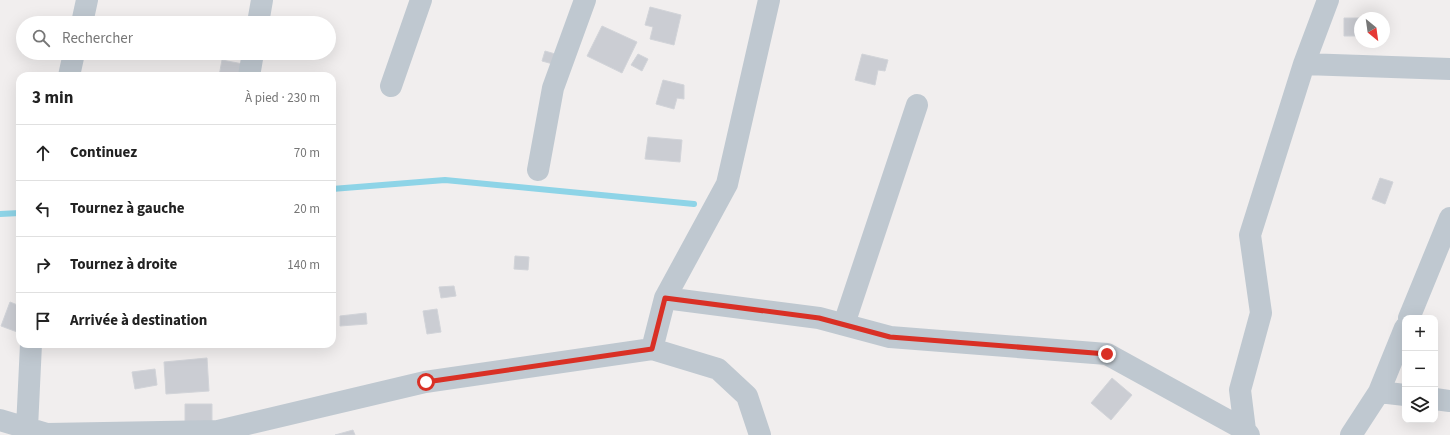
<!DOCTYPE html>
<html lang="fr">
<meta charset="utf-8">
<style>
:root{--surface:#fff;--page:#f2f2f2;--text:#222;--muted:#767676;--line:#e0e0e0}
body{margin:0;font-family:"Source Sans 3",sans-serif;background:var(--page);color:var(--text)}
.controls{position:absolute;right:12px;bottom:12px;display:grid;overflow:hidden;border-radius:8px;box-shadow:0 4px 16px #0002}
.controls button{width:36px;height:36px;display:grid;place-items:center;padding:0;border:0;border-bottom:1px solid var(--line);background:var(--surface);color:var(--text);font:20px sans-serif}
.compass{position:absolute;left:1354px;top:12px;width:36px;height:36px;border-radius:50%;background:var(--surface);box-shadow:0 4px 16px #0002;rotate:151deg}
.stop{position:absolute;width:12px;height:12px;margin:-9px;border:3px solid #d93025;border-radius:50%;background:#fff}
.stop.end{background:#d93025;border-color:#fff;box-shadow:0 1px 4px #0008}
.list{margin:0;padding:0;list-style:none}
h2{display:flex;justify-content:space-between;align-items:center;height:52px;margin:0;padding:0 16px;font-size:17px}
h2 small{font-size:13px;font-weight:400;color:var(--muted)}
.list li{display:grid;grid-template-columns:26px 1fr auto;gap:12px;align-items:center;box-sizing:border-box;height:56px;padding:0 16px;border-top:1px solid var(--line)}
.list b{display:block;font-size:15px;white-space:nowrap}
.list em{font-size:13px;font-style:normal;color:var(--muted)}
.icon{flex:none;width:22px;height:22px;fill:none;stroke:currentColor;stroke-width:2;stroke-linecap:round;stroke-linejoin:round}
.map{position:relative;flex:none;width:1450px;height:435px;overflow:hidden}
.search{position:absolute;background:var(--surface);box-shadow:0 4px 16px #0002;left:16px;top:16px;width:320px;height:44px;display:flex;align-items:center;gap:10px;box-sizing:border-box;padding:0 14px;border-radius:22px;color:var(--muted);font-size:15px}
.panel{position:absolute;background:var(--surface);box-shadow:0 4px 16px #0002;left:16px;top:72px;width:320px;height:276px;border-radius:12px}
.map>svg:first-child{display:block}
</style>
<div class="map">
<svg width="1450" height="435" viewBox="0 0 1450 435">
<rect width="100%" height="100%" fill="#f1eeee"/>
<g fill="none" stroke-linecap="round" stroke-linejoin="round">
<!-- stream -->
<path stroke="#8ed4e7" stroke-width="6" d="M332 189 445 180 694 204
M0 214 20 213"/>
</g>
<!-- building -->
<path fill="#cbcdd3" stroke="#d2d4d9" d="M650 7 681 15 674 45 650 39 653 27 645 25Z
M1344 18H1360V36H1344Z
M602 26 637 42 622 73 587 56Z
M545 51 562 56 560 66 542 61Z
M638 54 648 59 642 71 631 65Z
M862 54 888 60 885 71 878 70 875 85 855 80Z
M222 60 243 64 240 76H219Z
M663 80 684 85V99L677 98 674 109 656 104Z
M648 137 682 140 680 162 645 159Z
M1380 178 1393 182 1385 204 1372 199Z
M515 256 529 257 528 270 514 269Z
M454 286 456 296 441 298 439 287Z
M10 302 20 306V333L1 326Z
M437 309 441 332 427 334 423 311Z
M366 313 367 324 340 326V316Z
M207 358 209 391 166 394 164 362Z
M155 369 157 385 135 389 132 372Z
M1112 378 1132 395 1111 420 1091 403Z
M185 404H212V426H185Z
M353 430 355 435H335Z"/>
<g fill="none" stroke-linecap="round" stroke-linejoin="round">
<!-- minor -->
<path stroke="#bfc8d0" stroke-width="22" d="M82 23 87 0
M258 23 262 0
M1304 64 1450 69
M69 76 74 53
M249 76 253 53
M391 86 421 0
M538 170 553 88 585 0
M665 298 819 318 890 337 1107 354 1245 430 1249 435
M1409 318 1450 218
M844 324 917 105
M652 349 665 298 727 184 769 0
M1379 392 1405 395
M1435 399 1450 401
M0 420 47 434 218 431 425 382 652 349 718 369 747 396 760 435
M27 428 31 344
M1245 430 1240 390 1261 313 1250 235 1304 64 1328 0
M1351 435 1379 392 1405 328"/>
</g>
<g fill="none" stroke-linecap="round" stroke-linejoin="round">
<!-- route -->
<path stroke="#d93025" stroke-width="5" d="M426 382 652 349 665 298 819 318 890 337 1107 354"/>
</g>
</svg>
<div class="controls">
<button>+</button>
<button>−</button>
<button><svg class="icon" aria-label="layers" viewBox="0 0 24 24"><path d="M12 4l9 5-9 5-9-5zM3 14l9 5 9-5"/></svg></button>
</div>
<svg class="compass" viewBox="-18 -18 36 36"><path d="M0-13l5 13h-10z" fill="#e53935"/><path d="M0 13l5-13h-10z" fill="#767676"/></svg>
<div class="stop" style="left:426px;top:382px"></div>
<div class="stop end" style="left:1107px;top:354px"></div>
<div class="search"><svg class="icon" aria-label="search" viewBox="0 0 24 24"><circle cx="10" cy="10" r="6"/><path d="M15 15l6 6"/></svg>Rechercher</div>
<section class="panel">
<h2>3 min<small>À pied · 230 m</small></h2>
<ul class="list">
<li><svg class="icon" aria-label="ahead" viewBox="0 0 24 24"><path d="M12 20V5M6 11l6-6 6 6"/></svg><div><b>Continuez</b></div><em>70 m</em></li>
<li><svg class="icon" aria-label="left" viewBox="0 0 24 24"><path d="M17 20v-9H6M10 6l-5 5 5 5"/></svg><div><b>Tournez à gauche</b></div><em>20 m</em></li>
<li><svg class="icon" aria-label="right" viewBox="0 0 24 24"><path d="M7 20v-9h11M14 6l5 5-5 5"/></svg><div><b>Tournez à droite</b></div><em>140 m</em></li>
<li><svg class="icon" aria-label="arrive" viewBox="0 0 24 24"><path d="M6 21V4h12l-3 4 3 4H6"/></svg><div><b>Arrivée à destination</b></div></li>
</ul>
</section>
</div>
